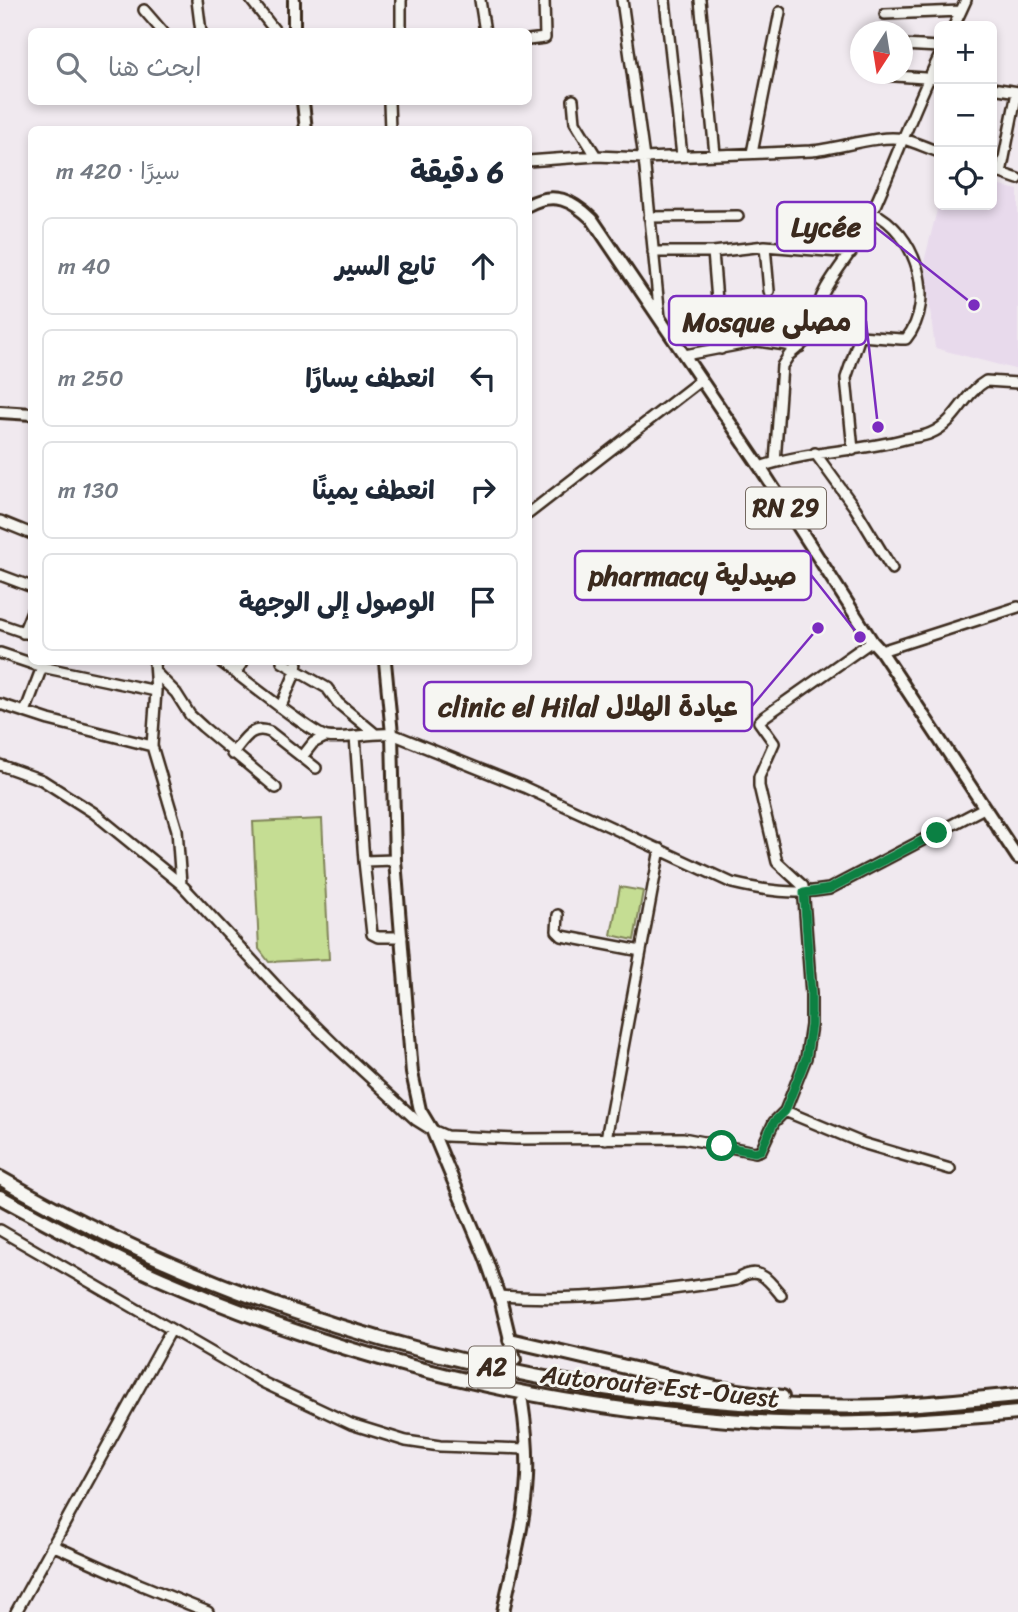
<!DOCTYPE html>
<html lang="ar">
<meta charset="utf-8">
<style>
:root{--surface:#fff;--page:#f2f2f3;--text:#1f2937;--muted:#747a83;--line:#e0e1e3}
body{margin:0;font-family:Sriracha,"Playpen Sans Arabic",sans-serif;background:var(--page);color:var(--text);direction:rtl}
.controls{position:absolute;right:21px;top:21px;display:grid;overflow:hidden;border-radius:10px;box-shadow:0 4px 10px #0003}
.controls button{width:63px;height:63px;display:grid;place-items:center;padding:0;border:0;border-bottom:2px solid var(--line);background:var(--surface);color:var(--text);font:35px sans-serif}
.compass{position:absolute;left:850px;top:21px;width:63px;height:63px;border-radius:50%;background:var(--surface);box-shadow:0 4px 10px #0003;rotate:192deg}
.stop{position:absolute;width:21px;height:21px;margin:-16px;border:5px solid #0b8043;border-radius:50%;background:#fff}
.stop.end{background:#0b8043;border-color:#fff;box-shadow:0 2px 7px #0008}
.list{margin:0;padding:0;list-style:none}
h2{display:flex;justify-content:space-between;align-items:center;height:91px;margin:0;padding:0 28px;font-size:30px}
h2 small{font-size:23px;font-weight:400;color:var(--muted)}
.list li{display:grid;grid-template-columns:46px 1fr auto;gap:21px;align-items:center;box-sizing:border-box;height:98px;margin:0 14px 14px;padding:0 14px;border:2px solid var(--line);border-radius:10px}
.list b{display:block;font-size:26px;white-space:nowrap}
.list em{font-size:23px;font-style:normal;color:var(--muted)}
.icon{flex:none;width:38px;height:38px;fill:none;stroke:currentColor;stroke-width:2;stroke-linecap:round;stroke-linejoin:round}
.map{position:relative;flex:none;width:1018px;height:1612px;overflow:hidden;direction:ltr}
.search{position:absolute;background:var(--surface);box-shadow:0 4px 10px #0003;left:28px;top:28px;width:504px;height:77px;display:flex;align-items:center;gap:18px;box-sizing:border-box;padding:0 24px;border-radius:10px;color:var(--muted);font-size:26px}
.panel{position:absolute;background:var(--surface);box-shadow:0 4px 10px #0003;left:28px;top:126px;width:504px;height:539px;border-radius:10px;direction:rtl}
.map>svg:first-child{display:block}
</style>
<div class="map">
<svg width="1018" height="1612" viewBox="0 0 1018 1612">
<rect width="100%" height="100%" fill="#f0e9ef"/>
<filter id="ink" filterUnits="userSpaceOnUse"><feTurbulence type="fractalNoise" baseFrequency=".0143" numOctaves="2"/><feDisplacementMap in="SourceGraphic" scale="14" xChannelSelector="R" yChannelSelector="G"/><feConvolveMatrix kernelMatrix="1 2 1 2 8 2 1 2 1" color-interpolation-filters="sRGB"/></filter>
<g filter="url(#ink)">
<!-- built -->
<path fill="#e8daec" d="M992 184 1018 190V370L935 348 924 262 939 202V205H992Z"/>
<!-- green -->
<path fill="#c5dd93" stroke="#808458" stroke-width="2" d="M322 819 329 959 269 962 259 949 253 822Z
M620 887 643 891 634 940 611 935Z"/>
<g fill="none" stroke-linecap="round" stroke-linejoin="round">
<defs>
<path id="minor" d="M197 0 201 32
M251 0 276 32
M401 0V32
M480 0 485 32
M622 0 644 158 660 318
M665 0 682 156
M700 0 715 154
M144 10 163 32
M885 14 961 11
M954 26 966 0
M528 40 545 38 544 0
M902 45 939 47
M881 75 939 79
M992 88 1018 92
M573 100 575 122 596 156
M389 102 390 130
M752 153 780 12
M528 161 596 156 644 158 811 151C837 149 880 134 903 139 915 142 927 148 939 152
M992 170 1018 179
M1001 173 1017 92
M649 217 738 216
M765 246 769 291
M653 252H713L765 246 851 253
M713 252 721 349
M820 324 860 336 901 339H906C938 299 915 232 872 212
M685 355 758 341 800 347
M853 450 846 378 860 336
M815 453 855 508 892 569
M775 462 782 366 789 355 819 330C820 324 817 321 817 315 817 289 853 254 864 230 891 173 911 114 939 57
M760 467C807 451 857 452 905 439 913 437 923 437 931 433 956 423 963 394 986 381L1018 383
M528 514 701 380
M0 521 32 534
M0 575 32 587
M0 624 32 635
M23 633 32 611
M881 651 1018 607
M0 653 42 667 156 691
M154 662 156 691 152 746 177 830 181 884
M221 662C238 674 313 735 327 737 347 740 370 732 392 734L524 787 732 883C765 891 796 895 829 889L984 808
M282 662 327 688 338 703 373 732
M236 672 243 662
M156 673 176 693 190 715 203 727 276 788
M0 704 49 720 152 746
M281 706 296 671 297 662
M25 712 42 667
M355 736 364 861 372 934 378 937H402
M232 754C244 740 251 724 270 732L316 768
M302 757 313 743 325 737
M0 765 42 780 94 813 181 884 290 1001 339 1049 416 1120 432 1130 446 1136 516 1139 683 1138 755 1152 761 1150 774 1122 785 1111 806 1058 811 1025V994L803 886 777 862 759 786V777L774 743 759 722 764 717 872 641
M364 861 395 860
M558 915 557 931 562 936 641 951
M785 1111 862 1143 950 1169
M606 1139 660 849
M0 1230 264 1383 351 1424 406 1441 440 1446 526 1449
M499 1296C578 1302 657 1292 736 1280 758 1265 766 1277 781 1295
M52 1545 139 1584 208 1612
M16 1612 171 1330"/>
<path id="major" d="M294 32V0
M303 102 306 130
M528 205C554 191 572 200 592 219L760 467 872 641 881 651 1018 858
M0 412 32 414
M385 662 392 734 395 860 412 1073 420 1110 432 1130 486 1259 501 1302 515 1360
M503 1612C512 1568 525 1523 527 1478 528 1453 526 1428 522 1402"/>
<path id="highway" d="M0 1178C262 1329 582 1414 885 1406 930 1404 974 1399 1018 1395
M0 1197C53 1226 106 1255 161 1279 350 1362 552 1410 758 1422 844 1427 932 1420 1018 1413
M510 1340 716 1388 782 1397"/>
</defs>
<!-- minor casing -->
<use href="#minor" stroke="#3b2a1e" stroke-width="14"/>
<!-- major casing -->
<use href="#major" stroke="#3b2a1e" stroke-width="16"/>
<!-- highway casing -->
<use href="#highway" stroke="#3b2a1e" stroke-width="18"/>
<!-- minor -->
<use href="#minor" stroke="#f6f6f2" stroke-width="9"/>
<!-- major -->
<use href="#major" stroke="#f6f6f2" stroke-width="10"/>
<!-- highway -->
<use href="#highway" stroke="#f6f6f2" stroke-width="12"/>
</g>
</g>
<g fill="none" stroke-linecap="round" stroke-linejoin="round" filter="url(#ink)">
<!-- route -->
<path stroke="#0b8043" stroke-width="9" d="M722 1146 755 1152 761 1150 774 1122 785 1111 806 1058 811 1025V994L804 893 829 889 937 833"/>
</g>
<g text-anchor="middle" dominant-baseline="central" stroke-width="6" stroke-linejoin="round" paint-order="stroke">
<!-- shield labels -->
<g fill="#f6f6f2" stroke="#73675e" stroke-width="2">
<rect x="746" y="487.5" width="80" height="41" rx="5"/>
<rect x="469" y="1346.5" width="46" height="41" rx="5"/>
</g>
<g font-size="24" font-weight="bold" fill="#3b2a1e">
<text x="786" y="508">RN 29</text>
<text x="492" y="1367">A2</text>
</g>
<!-- street labels -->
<g font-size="26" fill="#3b2a1e" stroke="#f6f6f2">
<text transform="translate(660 1386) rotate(6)">Autoroute Est-Ouest</text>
</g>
</g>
<!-- callouts -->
<path fill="none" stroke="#7b2cbf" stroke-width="2.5" d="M974 305L875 227M878 427L866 321M860 637L811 575M818 628L752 706"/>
<g fill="#7b2cbf" stroke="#f6f6f2" stroke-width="2.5">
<circle cx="974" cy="305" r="7"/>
<circle cx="878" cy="427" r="7"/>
<circle cx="860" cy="637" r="7"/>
<circle cx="818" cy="628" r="7"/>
</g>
<g fill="#f6f6f2" stroke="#7b2cbf" stroke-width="2.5">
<rect x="777" y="202" width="98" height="49" rx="7"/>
<rect x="669" y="296" width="197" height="49" rx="7"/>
<rect x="575" y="551" width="236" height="49" rx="7"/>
<rect x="424" y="682" width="328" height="49" rx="7"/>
</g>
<g font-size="28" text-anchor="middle" font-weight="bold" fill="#3b2a1e">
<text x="826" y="236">Lycée</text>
<text x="767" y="331">Mosque مصلى</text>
<text x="693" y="585">pharmacy صيدلية</text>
<text x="588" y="716">clinic el Hilal عيادة الهلال</text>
</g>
</svg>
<div class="controls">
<button>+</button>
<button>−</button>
<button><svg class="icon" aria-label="locate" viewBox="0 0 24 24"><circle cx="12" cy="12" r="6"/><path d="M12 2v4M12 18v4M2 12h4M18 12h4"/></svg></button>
</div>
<svg class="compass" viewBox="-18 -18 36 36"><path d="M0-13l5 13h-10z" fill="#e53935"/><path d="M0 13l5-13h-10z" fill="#747a83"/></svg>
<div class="stop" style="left:722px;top:1146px"></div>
<div class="stop end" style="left:937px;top:833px"></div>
<div class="search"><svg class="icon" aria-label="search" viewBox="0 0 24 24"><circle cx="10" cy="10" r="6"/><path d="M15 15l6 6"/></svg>ابحث هنا</div>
<section class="panel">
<h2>6 دقيقة<small>سيرًا · 420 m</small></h2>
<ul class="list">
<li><svg class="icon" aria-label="ahead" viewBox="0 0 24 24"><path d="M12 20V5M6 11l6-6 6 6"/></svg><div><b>تابع السير</b></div><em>40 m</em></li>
<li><svg class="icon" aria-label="left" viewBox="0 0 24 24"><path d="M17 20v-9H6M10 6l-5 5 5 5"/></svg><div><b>انعطف يسارًا</b></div><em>250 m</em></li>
<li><svg class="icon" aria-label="right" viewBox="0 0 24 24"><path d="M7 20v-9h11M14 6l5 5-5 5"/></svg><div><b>انعطف يمينًا</b></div><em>130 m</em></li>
<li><svg class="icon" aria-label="arrive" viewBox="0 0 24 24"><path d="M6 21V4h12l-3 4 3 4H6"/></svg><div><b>الوصول إلى الوجهة</b></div></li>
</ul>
</section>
</div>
